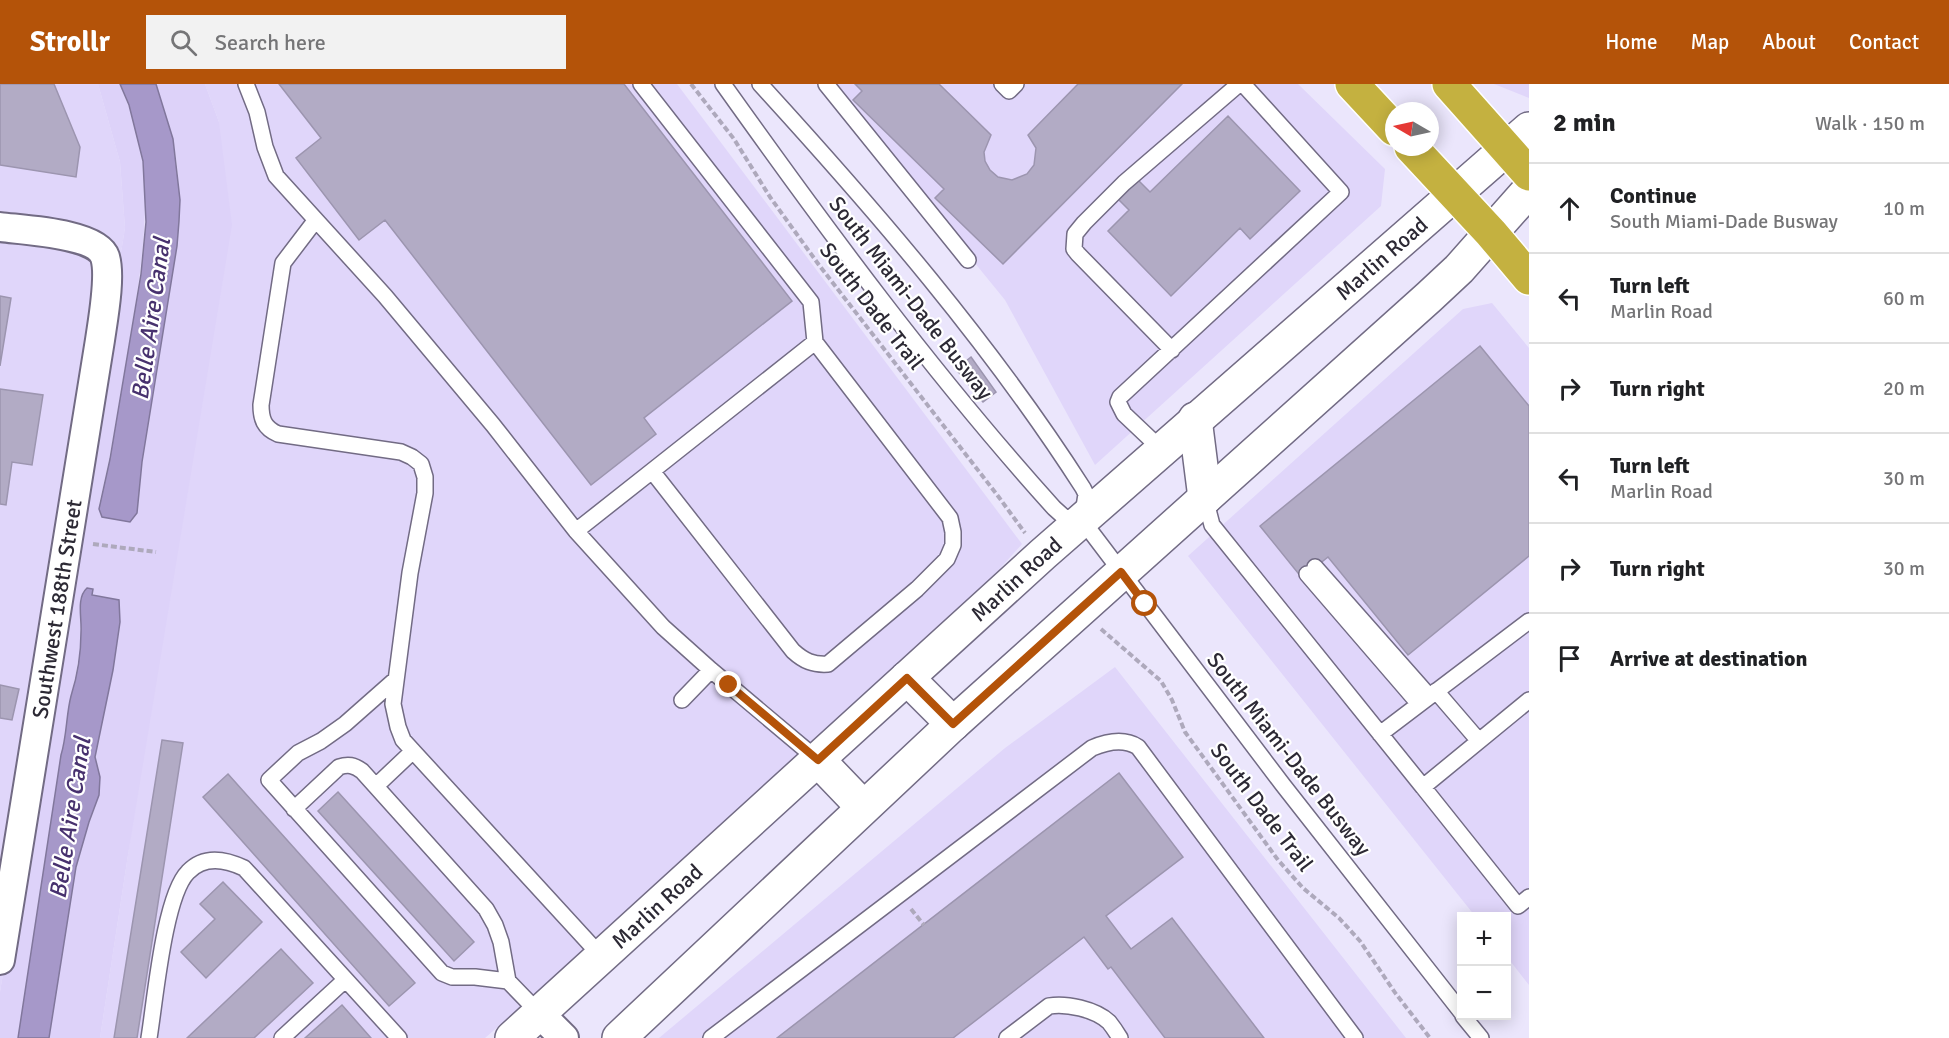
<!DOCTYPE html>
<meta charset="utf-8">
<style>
:root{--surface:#fff;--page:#f2f2f2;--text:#202124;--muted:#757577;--line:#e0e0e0;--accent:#b45309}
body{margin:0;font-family:Signika,sans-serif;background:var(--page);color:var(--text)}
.controls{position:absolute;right:18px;bottom:18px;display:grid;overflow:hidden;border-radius:0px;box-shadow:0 3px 15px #0003}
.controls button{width:54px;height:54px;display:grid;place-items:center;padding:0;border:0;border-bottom:2px solid var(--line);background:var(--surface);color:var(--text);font:30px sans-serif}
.compass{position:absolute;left:1385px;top:18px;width:54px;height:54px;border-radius:50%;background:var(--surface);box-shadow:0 3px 15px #0003;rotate:279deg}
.stop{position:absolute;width:18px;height:18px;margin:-14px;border:4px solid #b45309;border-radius:50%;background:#fff}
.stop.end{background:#b45309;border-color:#fff;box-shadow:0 2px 6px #0008}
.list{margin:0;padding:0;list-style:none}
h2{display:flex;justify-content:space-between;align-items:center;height:78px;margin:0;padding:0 24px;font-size:26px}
h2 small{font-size:20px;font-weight:400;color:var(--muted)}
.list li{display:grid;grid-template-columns:39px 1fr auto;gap:18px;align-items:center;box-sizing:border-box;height:90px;padding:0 24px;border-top:2px solid var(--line)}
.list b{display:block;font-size:22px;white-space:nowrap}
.list p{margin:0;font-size:20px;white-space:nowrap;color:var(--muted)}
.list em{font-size:20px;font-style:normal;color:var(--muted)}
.icon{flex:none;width:33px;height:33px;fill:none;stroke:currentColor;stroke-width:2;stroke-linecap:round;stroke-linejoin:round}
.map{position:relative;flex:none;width:1529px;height:954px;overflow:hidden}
header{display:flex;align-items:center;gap:36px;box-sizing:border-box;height:84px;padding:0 30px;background:var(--accent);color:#fff}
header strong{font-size:28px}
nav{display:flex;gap:33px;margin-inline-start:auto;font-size:21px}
.search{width:420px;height:54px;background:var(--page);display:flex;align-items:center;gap:15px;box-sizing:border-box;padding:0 21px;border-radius:0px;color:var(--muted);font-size:22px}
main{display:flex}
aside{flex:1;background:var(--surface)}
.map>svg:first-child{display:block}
</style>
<header>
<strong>Strollr</strong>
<div class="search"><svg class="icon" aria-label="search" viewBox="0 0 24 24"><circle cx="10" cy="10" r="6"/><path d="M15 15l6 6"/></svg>Search here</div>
<nav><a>Home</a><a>Map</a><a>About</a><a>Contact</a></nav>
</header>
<main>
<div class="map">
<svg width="1529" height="954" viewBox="0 0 1529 954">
<rect width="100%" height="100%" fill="#ebe6fc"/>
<!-- built -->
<path fill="#e0d6fa" d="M0 0H98L120 78 125 144 0 908Z
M205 0H677L1022 460 908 586 485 954H100L128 771 219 38Z
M829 0H1298L1385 85 1381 122 1095 381 1005 216Z
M1494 0H1529V14Z
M1492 219 1529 264V901L1507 873 1506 832H1475L1188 472 1463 225Z
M1115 583 1406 954H659L1005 664Z"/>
<!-- green -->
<path fill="#ddd2f9" d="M98 0H120C130 25 140 52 143 78 150 146 137 211 126 277 118 325 111 373 99 420L132 437 137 429 142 378 177 162C179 126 181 89 172 54 168 36 161 18 156 0H205L219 38 232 141 128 771 100 954H49L76 783 89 738 95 724 98 685 95 673 113 586 120 538 119 531 92 511 87 504C76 513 82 535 81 548 81 571 74 594 71 617 68 635 67 653 61 671L18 954H0V908L125 144 120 78Z"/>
<!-- water -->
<path fill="#a698c9" stroke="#81779c" stroke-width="1.5" d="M120 0H156L173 55 180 116 179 137 177 162 142 378 137 429 130 438 102 433 99 425 110 375 141 190 146 138 143 77 129 21Z
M87 504 93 505 92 511 119 516 120 538 113 586 95 673 100 693 99 711 89 738 76 783 49 954H18L61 671C67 652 66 631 71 612 77 593 81 568 81 548 82 534 76 514 87 504Z"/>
<!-- building -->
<path fill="#b2abc5" stroke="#9c95af" stroke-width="1.5" d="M0 0H54L80 63 76 93 0 81Z
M279 0H624L792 217 644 334 656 350 591 401 385 136 359 156 296 74 321 54Z
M855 0H939L991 51 984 68 985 77 990 86 998 93 1012 96 1027 90 1034 81 1036 64 1028 51 1078 0H1182L1003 180 935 114 944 105 853 16 862 7Z
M1228 32 1300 107 1250 155 1240 144 1171 212 1108 147 1129 126 1117 114 1137 95 1150 108Z
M0 212 11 214 0 282Z
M1480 262 1529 322V472L1408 571 1328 473 1302 494 1260 442Z
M971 273 996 308 983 318 956 285Z
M0 305 43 311 32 381 12 378 6 421 0 420Z
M0 601 19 605 12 636 0 634Z
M162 656 183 659 137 954H114Z
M1119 689 1183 773 1106 832 1131 865 1172 834 1264 954H1165L1111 883 1108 885 1084 853 953 954H777Z
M228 690 415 899 389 922 203 713Z
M338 708 474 858 454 877 318 727Z
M223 798 262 838 206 894 181 868 215 835 200 820Z
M281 865 313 899 254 954H187Z
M342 921 371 954H305Z"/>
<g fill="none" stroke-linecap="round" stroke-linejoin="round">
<defs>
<path id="lane" d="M246 0 257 28 265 63 276 92 385 212 493 341 576 447 663 543 711 586 818 676
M723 0C827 146 934 291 1054 424L1064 433 1082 436 1283 701 1462 929
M760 0C876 127 990 259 1083 404L1086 410 1083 430
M826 0 968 176
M1002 0 1009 7 1016 0
M315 137 283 179 261 321C261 335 264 344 278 350L401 368 412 373 421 380 425 393V409L410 489 393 620 398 643 403 656 413 667 601 872
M1172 266 1078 170 1074 165 1075 150 1084 139 1124 99 1239 0
M1161 365 1124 330 1118 318 1120 313 1341 108 1243 0
M652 387 815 258
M1205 414 1212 441 1423 703 1529 616
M576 447 652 387 793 567C804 577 813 581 828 580L917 505 947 475 953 461V448L950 434 815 258 811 218 641 0
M1315 483 1429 612
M1307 490 1419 620
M396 595 345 640 321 657 298 669 269 696 442 889 452 893H475L508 897
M1436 607 1479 657
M682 616 711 586
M1380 650 1529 537
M376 702 413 667
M1423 703 1518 822 1529 813
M294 725 339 683C348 680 354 681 362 687L486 825 495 841 501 858 508 897 540 930
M1463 932 1481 954
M149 954C155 918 164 812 188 788 204 771 225 775 244 784L399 954
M282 954 345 896
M711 954 1092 664C1106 658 1124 654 1138 663L1355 954
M1007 954 1049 922C1066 919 1095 925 1109 938 1113 943 1117 949 1120 954"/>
<path id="street" d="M0 143C22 146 97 149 105 173 111 192 103 235 100 256L0 876
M540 930 564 954"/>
<g id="secondary">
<path d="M1195 335 1205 414"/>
<path d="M907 594 953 640"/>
<path d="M818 676 863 723"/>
<path id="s1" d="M512 954 1043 470 1529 45"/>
<path d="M619 954 953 640 1429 213 1459 185 1529 106"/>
</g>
<path id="highway" d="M1352 0 1394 45
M1449 0 1529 90
M1411 63 1491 149 1529 194"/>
</defs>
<!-- lane casing -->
<use href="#lane" stroke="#726b84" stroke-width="18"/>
<!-- street casing -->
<use href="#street" stroke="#726b84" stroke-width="32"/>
<!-- secondary casing -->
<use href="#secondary" stroke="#726b84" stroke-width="36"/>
<!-- highway casing -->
<use href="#highway" stroke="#fff" stroke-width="36"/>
<!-- path -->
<path stroke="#aea9bc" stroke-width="4" stroke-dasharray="6 3" stroke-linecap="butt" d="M691 0 734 55 770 113 819 181 998 412 1025 449
M93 460 156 468
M1101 545 1161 597 1172 616 1185 648 1278 776 1303 804 1339 834 1360 857 1396 910 1430 954
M911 825 924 841"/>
<!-- lane -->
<use href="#lane" stroke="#fff" stroke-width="15"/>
<!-- street -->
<use href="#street" stroke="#fff" stroke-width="28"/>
<!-- secondary -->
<use href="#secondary" stroke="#fff" stroke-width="33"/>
<!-- highway -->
<use href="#highway" stroke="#c4b140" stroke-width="33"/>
</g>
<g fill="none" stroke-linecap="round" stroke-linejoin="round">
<!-- route -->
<path stroke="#b45309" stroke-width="8" d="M729 601 818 676 907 594 953 640 1121 488 1145 520"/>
</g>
<g text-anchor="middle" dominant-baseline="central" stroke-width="4.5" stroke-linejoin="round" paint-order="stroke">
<!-- street labels -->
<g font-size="22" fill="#2c2934" stroke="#fff">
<text stroke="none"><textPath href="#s1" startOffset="1168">Marlin Road</textPath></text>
<text transform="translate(911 214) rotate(52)">South Miami-Dade Busway</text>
<text transform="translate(872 222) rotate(52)">South Dade Trail</text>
<text stroke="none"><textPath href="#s1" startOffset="682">Marlin Road</textPath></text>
<text transform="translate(57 525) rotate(-81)">Southwest 188th Street</text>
<text transform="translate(1289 670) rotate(52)">South Miami-Dade Busway</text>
<text transform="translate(1262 723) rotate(53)">South Dade Trail</text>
<text stroke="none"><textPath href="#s1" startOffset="196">Marlin Road</textPath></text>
</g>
<!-- water labels -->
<g font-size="24" font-style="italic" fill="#47316e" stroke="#fff">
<text transform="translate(151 235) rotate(-82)">Belle Aire Canal</text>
<text transform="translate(70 734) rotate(-81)">Belle Aire Canal</text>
</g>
</g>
</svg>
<div class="controls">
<button>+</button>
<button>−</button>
</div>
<svg class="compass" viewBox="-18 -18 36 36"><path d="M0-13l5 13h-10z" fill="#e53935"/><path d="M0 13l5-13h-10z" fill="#757577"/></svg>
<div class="stop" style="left:1145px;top:520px"></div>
<div class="stop end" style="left:729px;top:601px"></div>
</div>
<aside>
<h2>2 min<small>Walk · 150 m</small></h2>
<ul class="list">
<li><svg class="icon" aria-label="ahead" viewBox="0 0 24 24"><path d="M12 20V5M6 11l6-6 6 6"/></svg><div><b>Continue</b><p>South Miami-Dade Busway</p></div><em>10 m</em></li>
<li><svg class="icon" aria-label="left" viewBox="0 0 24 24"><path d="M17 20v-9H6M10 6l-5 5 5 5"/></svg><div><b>Turn left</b><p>Marlin Road</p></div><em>60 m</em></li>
<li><svg class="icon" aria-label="right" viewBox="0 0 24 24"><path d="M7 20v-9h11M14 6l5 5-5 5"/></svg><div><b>Turn right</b></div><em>20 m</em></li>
<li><svg class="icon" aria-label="left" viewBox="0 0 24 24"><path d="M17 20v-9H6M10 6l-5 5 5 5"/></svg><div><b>Turn left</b><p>Marlin Road</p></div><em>30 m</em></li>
<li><svg class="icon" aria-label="right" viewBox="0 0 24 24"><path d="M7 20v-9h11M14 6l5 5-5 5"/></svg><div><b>Turn right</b></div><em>30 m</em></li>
<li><svg class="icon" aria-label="arrive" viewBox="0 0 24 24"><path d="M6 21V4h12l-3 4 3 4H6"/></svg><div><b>Arrive at destination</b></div></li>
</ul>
</aside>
</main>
